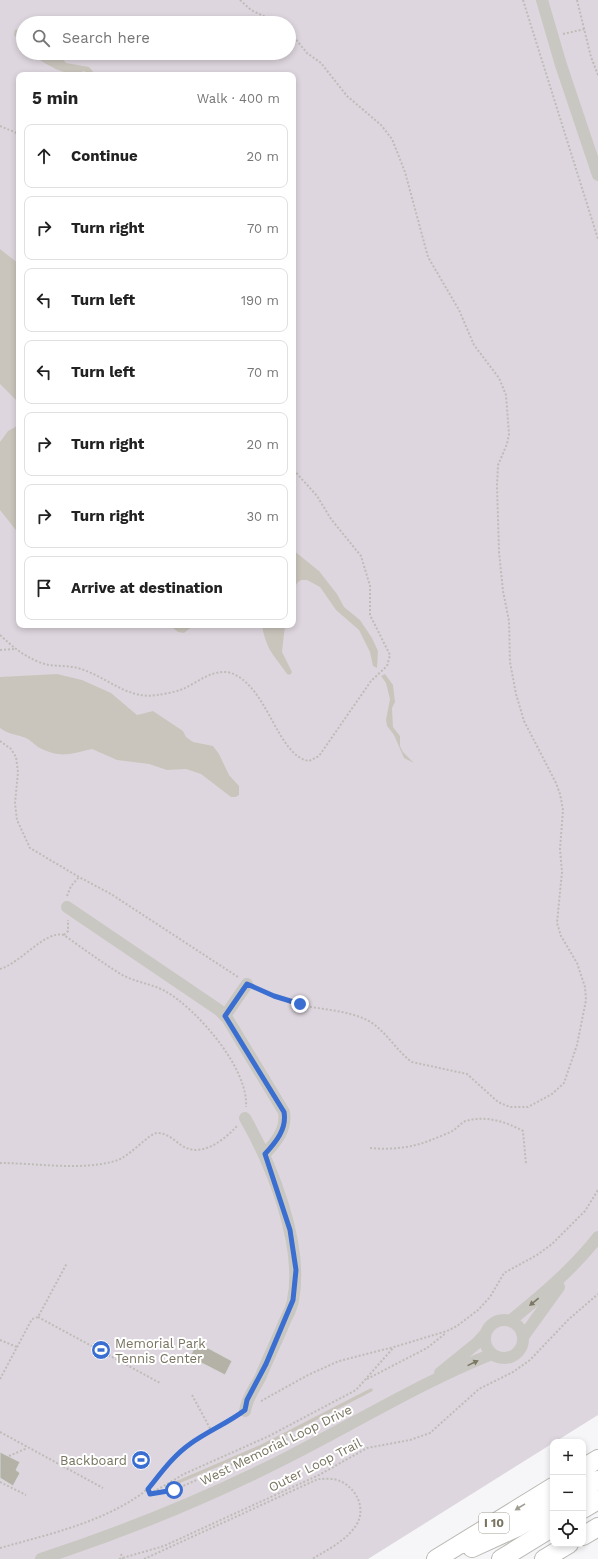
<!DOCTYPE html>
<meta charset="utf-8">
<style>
:root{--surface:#fff;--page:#f6f6f6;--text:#222;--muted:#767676;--line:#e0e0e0}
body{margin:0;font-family:"Work Sans",sans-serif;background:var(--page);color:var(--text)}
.controls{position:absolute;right:12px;bottom:12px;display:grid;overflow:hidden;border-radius:8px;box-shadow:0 2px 6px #0003}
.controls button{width:36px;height:36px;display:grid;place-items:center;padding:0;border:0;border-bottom:1px solid var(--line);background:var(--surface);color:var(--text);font:20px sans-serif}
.stop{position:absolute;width:12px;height:12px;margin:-9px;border:3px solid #3b6ed1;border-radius:50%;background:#fff}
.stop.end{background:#3b6ed1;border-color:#fff;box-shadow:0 1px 4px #0008}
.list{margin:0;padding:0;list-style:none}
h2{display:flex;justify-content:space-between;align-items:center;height:52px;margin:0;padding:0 16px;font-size:17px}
h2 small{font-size:13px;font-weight:400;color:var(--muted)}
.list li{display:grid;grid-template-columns:26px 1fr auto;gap:12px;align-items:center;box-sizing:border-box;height:64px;margin:0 8px 8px;padding:0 8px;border:1px solid var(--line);border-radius:8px}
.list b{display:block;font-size:15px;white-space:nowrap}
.list em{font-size:13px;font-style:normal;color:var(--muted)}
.icon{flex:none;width:22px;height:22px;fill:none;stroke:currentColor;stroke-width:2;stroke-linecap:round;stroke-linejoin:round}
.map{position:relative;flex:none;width:598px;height:1559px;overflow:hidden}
.search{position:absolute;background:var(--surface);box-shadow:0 2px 6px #0003;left:16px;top:16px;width:280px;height:44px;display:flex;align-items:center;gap:10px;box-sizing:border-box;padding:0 14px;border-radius:22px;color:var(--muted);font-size:15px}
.panel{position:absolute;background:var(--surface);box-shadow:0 2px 6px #0003;left:16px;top:72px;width:280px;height:556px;border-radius:8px}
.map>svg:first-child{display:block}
</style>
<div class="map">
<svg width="598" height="1559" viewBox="0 0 598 1559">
<rect width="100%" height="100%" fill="#f6f5f7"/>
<!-- green -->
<path fill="#ded6de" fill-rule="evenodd" d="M0 0H598V1415L368 1559H0ZM23 23H289V53H23ZM19 75H293V625H19Z"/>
<!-- water -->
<path fill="#cac5bc" d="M18 29 23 31V45L14 35 15 30Z
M29 53H58L66 63 89 67 96 75H91L84 71C65 79 45 63 29 53Z
M0 249 19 264V403L0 384Z
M19 425V534L0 510V442L8 431Z
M293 550 319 571 337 594 344 607 360 620 372 638 378 651 377 668 373 666 370 652 359 630 336 610 320 587 307 580H301L297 583 293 592Z
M169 625H194L184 633 178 632Z
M262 625H285L282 652 292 672 290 675 287 674C274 655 266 650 262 625Z
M57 674 82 680 111 693 137 715 153 711 183 731 186 737 193 742 213 746 219 754 229 775 239 786V795L236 797H231L201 774 186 769 167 770 149 764 117 760 92 749C69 754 61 759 38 747 34 744 28 738 23 737 15 734 8 734 0 728V677Z
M385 674 393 685 395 702 392 708 393 727 400 736V746L403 752 414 763 404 758 394 735 387 726 386 720 390 699 386 683 381 676Z"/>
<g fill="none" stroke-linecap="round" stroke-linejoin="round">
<!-- stream -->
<path stroke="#cac5bc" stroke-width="3.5" d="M169 1486 262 1446 371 1390"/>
</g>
<!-- building -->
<path fill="#b4b1a7" stroke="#d8d7d9" d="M197 1342 232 1361 225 1375 190 1357Z
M0 1452 20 1462 16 1470 20 1473 13 1486 0 1478Z"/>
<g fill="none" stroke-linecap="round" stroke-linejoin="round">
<defs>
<path id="highway" d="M583 1468 598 1459
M583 1489 598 1480
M583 1509 598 1500
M583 1536 598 1527
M472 1548 518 1527 553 1507
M436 1559 553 1487
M501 1559 553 1527
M544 1559 569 1544"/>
</defs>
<!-- highway casing -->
<use href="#highway" stroke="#b9b8b2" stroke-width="20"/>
<!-- path -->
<path stroke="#bdbcb7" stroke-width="2" stroke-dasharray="2 2" stroke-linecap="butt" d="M240 0 251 10 278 23
M523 0 598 239
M577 0 591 57 598 75
M563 34 585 29
M0 126 19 134
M0 635C13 647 22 655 39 662 52 668 67 664 81 669 107 677 128 700 157 695 165 694 175 692 183 689 198 682 214 668 231 673 268 686 277 756 309 761L319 756 371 681 387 666 390 655 370 615V586L361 556 331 519 317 496 293 469
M0 650 14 649
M0 741 11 749 16 757 18 772 15 803 17 820 30 848 79 877 111 894 238 977
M67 896 71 886 79 877
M64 935 68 931V920
M0 969C21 963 45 930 64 935 82 948 100 961 119 973 133 982 150 983 165 991 197 1009 249 1069 246 1107
M257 989C271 995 285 1001 301 1005 323 1010 346 1010 367 1020 386 1030 395 1050 412 1062L467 1074 498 1102 510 1107H528L552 1094 564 1083 577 1045 586 1000 585 987 577 963 561 936 557 923 562 872 560 849 563 810 560 794 556 783 524 721 516 694 510 662 509 621 503 591 499 552 497 486 498 465 507 444 509 434 506 395 499 378 474 345 459 310 428 257 405 172 392 139 381 125 347 96 321 63 307 53 289 31
M370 1148C390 1150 412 1148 431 1140 438 1137 447 1134 454 1130 458 1127 462 1122 466 1121 485 1115 507 1122 523 1131L526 1164
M0 1163C36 1163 81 1171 115 1161 130 1157 149 1133 157 1133 167 1133 174 1140 181 1145 201 1159 224 1140 237 1126
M38 1317 160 1383
M0 1340 17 1347
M0 1379 32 1319 38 1317 67 1263
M367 1379 427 1348 446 1333
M192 1395 212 1432
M261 1401 308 1375 339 1361 394 1347 447 1331 457 1326 478 1310 490 1297 504 1273 537 1255 552 1244 585 1211 598 1190
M0 1432 103 1488
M9 1456 25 1449 26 1446
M0 1482 26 1495
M148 1489 150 1494 174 1490 262 1451 353 1407
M150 1494 184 1474 269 1436 356 1390 394 1347
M0 1548C46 1535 96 1524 137 1497 154 1486 162 1469 176 1455 193 1438 216 1430 235 1418
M121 1554 123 1559
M119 1559 164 1546 319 1475 367 1448 410 1440 430 1433 479 1389 513 1372 530 1360 569 1319 598 1294
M144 1559 318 1479C325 1479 334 1478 340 1481 358 1489 367 1511 355 1527 344 1542 327 1550 312 1559"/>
<!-- minor -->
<path stroke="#c8c7c1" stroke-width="12" d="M542 0 561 65 598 175
M67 907 219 1010 227 1018 284 1112C287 1129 276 1142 265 1154
M225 1016 247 984
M485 1339a19 19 0 1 1 38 0a19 19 0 1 1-38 0Z
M510 1321C542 1295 573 1269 598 1237
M523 1337 559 1287
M440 1373 477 1343 486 1333
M245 1411C247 1398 254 1389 260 1378 267 1361 275 1344 282 1328 285 1319 292 1309 293 1300 304 1245 272 1165 245 1118
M41 1559C126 1531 210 1497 290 1456 357 1422 422 1382 492 1354"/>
<!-- highway -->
<use href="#highway" stroke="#fff" stroke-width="18"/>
</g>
<!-- one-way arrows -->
<defs><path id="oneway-solid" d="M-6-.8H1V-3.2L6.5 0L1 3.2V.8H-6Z"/></defs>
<g fill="#7c7865">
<use href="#oneway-solid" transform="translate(534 1302) rotate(141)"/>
<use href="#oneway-solid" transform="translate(473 1363) rotate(-26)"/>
</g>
<use fill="#a09e90" href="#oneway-solid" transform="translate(520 1507) rotate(148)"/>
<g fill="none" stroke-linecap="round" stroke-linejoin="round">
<!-- route -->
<path stroke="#3b6ed1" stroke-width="5" d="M174 1490 150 1494 148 1489C161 1473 173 1456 190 1444 208 1431 228 1423 245 1410L247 1400 266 1364 293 1300 296 1270 290 1230 265 1154C276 1142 287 1129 284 1112L225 1016 247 984 274 996 300 1004"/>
</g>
<!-- icons -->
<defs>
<symbol id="stadium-disc" viewBox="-11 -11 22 22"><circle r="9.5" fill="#3b6ed1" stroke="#fff"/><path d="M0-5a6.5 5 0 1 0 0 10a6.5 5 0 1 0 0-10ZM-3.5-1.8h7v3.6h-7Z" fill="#fff"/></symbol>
</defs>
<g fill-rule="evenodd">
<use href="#stadium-disc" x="90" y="1339" width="22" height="22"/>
<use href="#stadium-disc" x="130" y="1449" width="22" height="22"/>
</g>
<g text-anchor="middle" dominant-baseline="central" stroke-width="4" stroke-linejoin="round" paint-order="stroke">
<!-- shield labels -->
<rect fill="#fff" stroke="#a09e90" stroke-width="1" x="479" y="1513" width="30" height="20" rx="3"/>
<g font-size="12" font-weight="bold" fill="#787460">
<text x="494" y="1523">I 10</text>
</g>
<!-- poi labels -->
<g font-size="13" fill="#787460" stroke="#fff" text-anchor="start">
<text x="115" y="1343">Memorial Park<tspan x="115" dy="15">Tennis Center</tspan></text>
<text x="127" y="1460" text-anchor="end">Backboard</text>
</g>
<!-- street labels -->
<g font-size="13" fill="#787460" stroke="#fff">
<text transform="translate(276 1445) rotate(-26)">West Memorial Loop Drive</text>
<text transform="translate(315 1465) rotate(-27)">Outer Loop Trail</text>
</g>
</g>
</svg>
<div class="controls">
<button>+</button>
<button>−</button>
<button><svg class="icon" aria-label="locate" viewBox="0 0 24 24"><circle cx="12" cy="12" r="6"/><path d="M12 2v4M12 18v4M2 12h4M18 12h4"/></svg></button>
</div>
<div class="stop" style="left:174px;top:1490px"></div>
<div class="stop end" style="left:300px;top:1004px"></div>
<div class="search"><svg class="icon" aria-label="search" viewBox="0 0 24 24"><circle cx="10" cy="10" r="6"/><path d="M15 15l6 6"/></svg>Search here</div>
<section class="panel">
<h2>5 min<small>Walk · 400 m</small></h2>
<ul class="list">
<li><svg class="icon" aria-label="ahead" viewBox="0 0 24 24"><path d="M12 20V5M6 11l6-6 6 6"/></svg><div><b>Continue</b></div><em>20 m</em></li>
<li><svg class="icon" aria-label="right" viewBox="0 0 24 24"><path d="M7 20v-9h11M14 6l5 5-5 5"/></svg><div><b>Turn right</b></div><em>70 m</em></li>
<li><svg class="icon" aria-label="left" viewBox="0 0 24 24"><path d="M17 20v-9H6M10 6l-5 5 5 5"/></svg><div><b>Turn left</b></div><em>190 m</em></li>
<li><svg class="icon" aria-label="left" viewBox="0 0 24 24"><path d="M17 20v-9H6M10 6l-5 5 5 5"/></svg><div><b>Turn left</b></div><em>70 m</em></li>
<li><svg class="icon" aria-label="right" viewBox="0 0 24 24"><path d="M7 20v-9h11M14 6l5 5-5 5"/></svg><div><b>Turn right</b></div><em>20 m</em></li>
<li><svg class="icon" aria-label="right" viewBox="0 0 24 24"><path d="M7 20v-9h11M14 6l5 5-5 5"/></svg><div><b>Turn right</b></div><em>30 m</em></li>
<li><svg class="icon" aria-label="arrive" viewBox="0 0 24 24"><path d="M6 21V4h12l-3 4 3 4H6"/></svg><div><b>Arrive at destination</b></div></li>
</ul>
</section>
</div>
